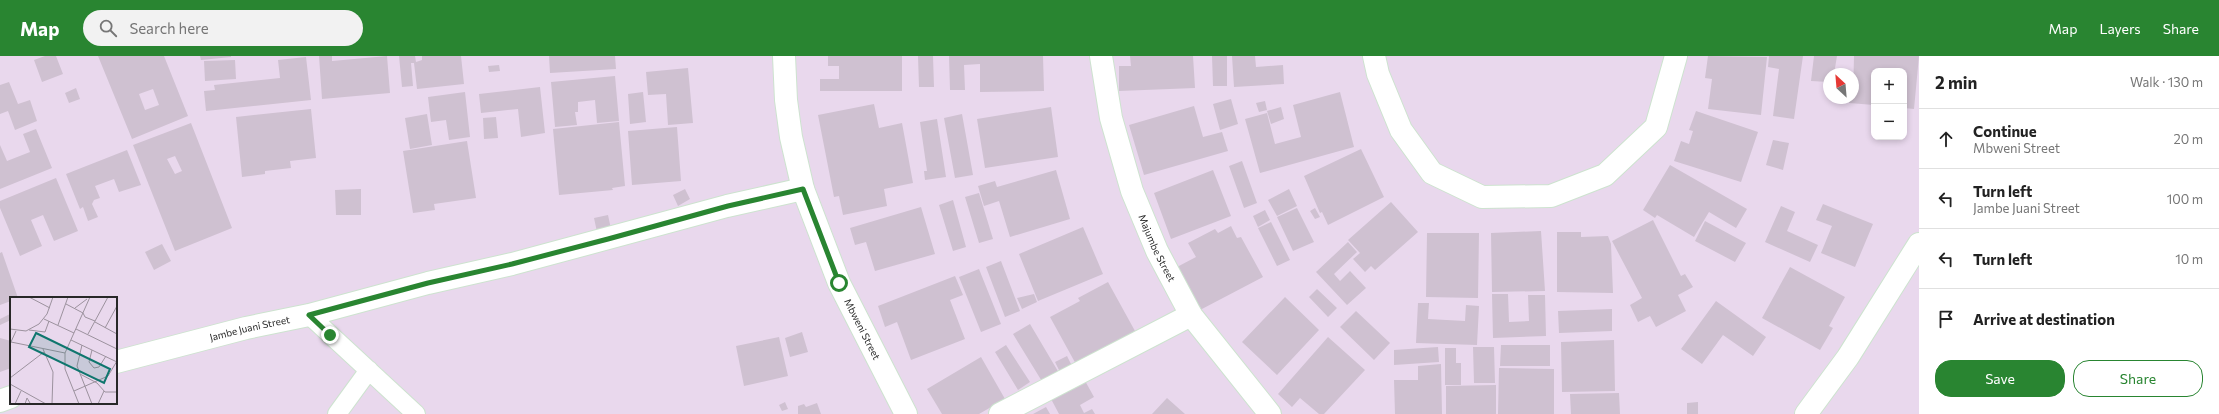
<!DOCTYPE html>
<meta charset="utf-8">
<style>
:root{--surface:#fff;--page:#f2f2f2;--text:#222;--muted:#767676;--line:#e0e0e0;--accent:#298531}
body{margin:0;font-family:Commissioner,sans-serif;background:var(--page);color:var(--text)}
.controls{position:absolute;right:12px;top:12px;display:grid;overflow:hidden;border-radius:8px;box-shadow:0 2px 6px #0003}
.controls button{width:36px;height:36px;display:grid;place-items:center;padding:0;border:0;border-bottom:1px solid var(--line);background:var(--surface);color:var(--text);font:20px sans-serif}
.compass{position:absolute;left:1823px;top:12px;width:36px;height:36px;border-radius:50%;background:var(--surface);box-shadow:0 2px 6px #0003;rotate:334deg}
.stop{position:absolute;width:12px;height:12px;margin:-9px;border:3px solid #298531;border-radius:50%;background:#fff}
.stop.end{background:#298531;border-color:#fff;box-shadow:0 1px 4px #0008}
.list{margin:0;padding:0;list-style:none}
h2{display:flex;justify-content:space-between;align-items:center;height:52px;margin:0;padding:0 16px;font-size:17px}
h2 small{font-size:13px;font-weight:400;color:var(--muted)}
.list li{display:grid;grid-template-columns:26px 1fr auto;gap:12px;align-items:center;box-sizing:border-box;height:60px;padding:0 16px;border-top:1px solid var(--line)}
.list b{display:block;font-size:15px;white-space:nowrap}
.list p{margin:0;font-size:13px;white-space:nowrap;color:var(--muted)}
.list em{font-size:13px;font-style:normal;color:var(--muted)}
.actions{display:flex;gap:8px;padding:12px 16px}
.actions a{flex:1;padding:9px 0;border:1px solid var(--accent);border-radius:16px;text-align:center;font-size:14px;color:var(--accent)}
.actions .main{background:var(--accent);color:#fff}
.icon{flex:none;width:22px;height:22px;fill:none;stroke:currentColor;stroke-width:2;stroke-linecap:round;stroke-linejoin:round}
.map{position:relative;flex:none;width:1919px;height:358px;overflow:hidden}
header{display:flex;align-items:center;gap:24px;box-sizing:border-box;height:56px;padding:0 20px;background:var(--accent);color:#fff}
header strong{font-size:19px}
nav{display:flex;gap:22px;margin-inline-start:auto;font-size:14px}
.search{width:280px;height:36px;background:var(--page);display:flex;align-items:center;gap:10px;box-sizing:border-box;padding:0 14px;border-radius:22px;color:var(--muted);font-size:15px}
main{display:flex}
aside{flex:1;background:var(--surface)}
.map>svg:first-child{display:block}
</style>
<header>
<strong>Map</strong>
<div class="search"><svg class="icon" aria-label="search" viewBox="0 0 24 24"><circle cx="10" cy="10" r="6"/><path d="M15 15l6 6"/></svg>Search here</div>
<nav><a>Map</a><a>Layers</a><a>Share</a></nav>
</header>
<main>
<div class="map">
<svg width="1919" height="358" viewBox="0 0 1919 358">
<rect width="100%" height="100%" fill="#e9d8ed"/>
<!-- building -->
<path fill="#cfc1d1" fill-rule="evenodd" d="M45 0H56L63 18 42 26 34 4Z
M98 0H164L188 60 132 83ZM153 33 159 49 145 54 139 38Z
M200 0H231V1L201 4Z
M319 0H332V5L387 0 390 37 322 43Z
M399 0H415L416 6 422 4V0H461L464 28 417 33 414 7H411L413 30 402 31Z
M549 0H615L616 13 550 17Z
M828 0H902V35H820V23H839V10H828Z
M918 0H933L934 31H919Z
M949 0H1043L1044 35 980 36V8L964 9 965 34H950Z
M1130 0H1193L1195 32 1119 35V10H1131Z
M1212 0H1227V30H1213Z
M1232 0H1255L1256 11 1283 9 1284 28 1234 31Z
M1708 0 1767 1 1761 59 1708 53 1712 23 1705 22Z
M1769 0H1803L1794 63 1773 60 1779 13 1768 11Z
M1814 0H1837L1834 18H1829V26L1811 25Z
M1854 0H1919L1914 53 1904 52V15H1874V49L1849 47 1850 42H1853Z
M306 1 311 44 206 55 204 35 215 34 214 29 280 22 278 4Z
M235 4 236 23 205 25 204 5Z
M499 9 500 15 489 16 488 10Z
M688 12 693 67 668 69 666 38 648 39 646 16Z
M615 20 619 65 597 67 595 44 578 46V56H575L577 69 555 71 551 26Z
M9 26 18 48 30 44 37 65 15 74 8 55 0 58V29Z
M540 31 545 77 521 81 518 53 481 57 479 38Z
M76 32 80 43 69 47 65 37Z
M465 36 470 81 449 84 446 64 431 66 428 41Z
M643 36 646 66 630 68 628 38Z
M1340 36 1354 91 1260 117 1245 63 1267 57 1275 88 1301 81 1293 49Z
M1231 43 1238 68 1220 74 1213 48Z
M1265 45 1267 54 1259 56 1256 47Z
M874 48 879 72 902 67 913 127 884 133 887 150 843 159 839 140 834 141 818 59Z
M1194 50 1203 81 1222 76 1228 95 1144 119 1129 69Z
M1051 51 1058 101 985 112 977 63Z
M1281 51 1284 63 1271 68 1267 55Z
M311 53 316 102 290 105 291 112 265 115V118L242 121 236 61Z
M1696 55 1758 76 1741 126 1674 105 1681 85 1689 88 1693 75 1689 74Z
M427 58 432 89 410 93 405 62Z
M962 58 973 119 955 122 944 62Z
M496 61 498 82 484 83 483 62Z
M937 63 946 121 925 124 924 115H927L920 66Z
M619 66 625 130 612 132 613 134 559 139 553 73Z
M191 67 232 172 175 195 133 89ZM175 100 182 115 175 118 167 103Z
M677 71 681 125 632 129 628 75Z
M36 73 52 112 0 133V89L7 105 30 96 23 78Z
M1773 84 1789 87 1783 114 1766 109Z
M467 85 476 142 434 148 435 154 413 157 403 95Z
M1361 93 1384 141 1328 169 1322 156 1320 157 1304 120Z
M127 94 141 129 119 136 114 123 95 130 100 142 94 144 92 148 98 161 88 165 83 151 80 153 66 118Z
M1242 105 1257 147 1244 152 1229 110Z
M1670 109 1747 153 1736 172 1709 156 1694 181 1657 159 1655 162 1643 154Z
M1056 114 1070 163 1010 181 999 145 984 150 978 130 995 125 997 131Z
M1213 114 1231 160 1171 183 1154 137Z
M56 122 78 175 54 185 43 159 31 164 42 190 20 200 0 152V145Z
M361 133V159H336L335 134Z
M685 133 690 143 678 150 673 139Z
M1289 133 1297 150 1277 160 1268 144Z
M979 137 993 183 979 187 965 141Z
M953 144 966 191 953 195 939 149Z
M1391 146 1418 176 1375 214 1371 210 1365 216 1353 203 1360 197 1348 184Z
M1823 148 1873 168 1855 211 1821 197 1832 170 1816 164Z
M1781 150 1795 156 1787 175 1818 189 1810 206 1765 186Z
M921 151 935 198 875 215 866 186 855 189 850 172Z
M1297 152 1314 186 1293 195 1277 161Z
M1315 152 1320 161 1315 163 1310 155Z
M1265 154 1270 164 1258 171 1253 160Z
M608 159 611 173 597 176 594 162Z
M1653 164 1681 220 1685 218 1693 231 1678 239 1686 255 1656 271 1650 260 1638 266 1630 249 1642 242 1612 185Z
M1705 165 1746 187 1735 206 1695 185Z
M1271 166 1290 204 1277 210 1258 172Z
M1231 170 1237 182 1241 181 1263 221 1200 254 1177 211 1196 201 1188 187 1215 173 1218 177Z
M1083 171 1103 218 1038 245 1019 198Z
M1541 175 1545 235 1492 236 1491 177Z
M1557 176H1581V181L1608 180 1611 188 1613 237 1557 236Z
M1427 177H1479L1478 242 1426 241Z
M1348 186 1357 196 1334 218 1340 225 1350 215 1366 232 1347 249 1316 216Z
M162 188 171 205 154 214 145 196Z
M2 196 18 242H11V245L0 249V197Z
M1001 205 1020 255 1005 261 986 211Z
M1790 211 1845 241 1829 270 1833 272 1820 294 1762 262Z
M979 213 1001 268 981 276 959 221Z
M955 220 963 239 950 244 965 283 911 304 897 266 885 271 878 250Z
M1108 226 1135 275 1077 310 1050 261 1080 245 1078 242Z
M1317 233 1337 252 1328 261 1309 241Z
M1034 238 1037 246 1022 253 1017 242Z
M1492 238H1508L1509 266 1529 265 1528 239H1545L1546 280 1493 282Z
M1285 241 1319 274 1277 319 1242 286Z
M1716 245 1766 281 1753 300 1723 279 1702 308 1681 293Z
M1418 247H1429L1428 263 1465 265 1466 249 1479 250 1477 289 1416 287Z
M1612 253V275L1559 277 1558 255Z
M1356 255 1390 287 1374 304 1340 271Z
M10 258 11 264 0 269V263Z
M1030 268 1059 317 1043 327 1013 278Z
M802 276 808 296 790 301 785 282Z
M779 281 788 320 744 330 736 290Z
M1328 281 1365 314 1324 358H1319L1300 342 1292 351 1278 338Z
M0 282 11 285V312L0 316Z
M1614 284 1615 335 1562 336 1561 286Z
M1006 289 1030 326 1018 334 995 296Z
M1501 289H1550V310H1500Z
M1438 291 1439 306 1394 309V294Z
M1473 291H1494L1495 327H1474Z
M1445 292H1456V307H1461V329H1445Z
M1067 300 1072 310 1060 316 1055 306Z
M981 301 1005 343 979 358H942L927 333Z
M1441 308 1442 358H1395L1394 324H1418V310Z
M1499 312 1554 313V358H1498Z
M1084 323 1094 341 1080 349 1084 357 1092 353 1095 358H1059L1050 341Z
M1496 329V358H1446V330Z
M1619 337 1620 358H1571L1570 338Z
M1167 342 1185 358H1152Z
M785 346 788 353 782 355 779 349Z
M1698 346V358H1687V347Z
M817 347 821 358H798V350L804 348 806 351Z
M1046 351 1050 358H1033Z"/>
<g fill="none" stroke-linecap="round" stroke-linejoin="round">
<defs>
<path id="lane" d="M309 259 416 358
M337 358 369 314"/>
<g id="street">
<path id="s1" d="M784 0 786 44 791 81 803 133 839 227 906 358"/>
<path id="s2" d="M1101 0 1111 62 1132 135 1157 195 1191 259 1270 358"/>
<path d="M1374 0 1378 18 1401 74 1432 117 1482 141 1551 140 1605 119 1656 71 1676 0"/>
<path id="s3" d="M116 306 246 272 309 259 428 227 512 208 727 150 803 133"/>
<path d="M0 345 11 341"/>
<path d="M1000 358 1191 259"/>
<path d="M1806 358 1848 301 1919 188"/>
</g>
</defs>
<!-- lane casing -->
<use href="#lane" stroke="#cde3cf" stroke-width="20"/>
<!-- street casing -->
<use href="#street" stroke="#cde3cf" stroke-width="24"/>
<!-- lane -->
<use href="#lane" stroke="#fff" stroke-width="18"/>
<!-- street -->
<use href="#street" stroke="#fff" stroke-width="22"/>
</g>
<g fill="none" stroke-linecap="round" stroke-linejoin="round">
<!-- route -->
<path stroke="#298531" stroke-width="5" d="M330 279 309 259 428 227 512 208 608 183 728 150 803 133 839 227"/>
</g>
<g text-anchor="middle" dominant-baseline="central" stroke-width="3" stroke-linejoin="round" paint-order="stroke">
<!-- street labels -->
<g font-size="10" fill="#282828" stroke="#fff">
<text stroke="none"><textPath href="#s2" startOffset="201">Majumbe Street</textPath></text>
<text stroke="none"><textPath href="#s3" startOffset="138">Jambe Juani Street</textPath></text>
<text stroke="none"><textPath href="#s1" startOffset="287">Mbweni Street</textPath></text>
</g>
</g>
<!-- overview -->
<g transform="translate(10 241)">
<rect width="107" height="107" fill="#e9d8ed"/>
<path fill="none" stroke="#9c929e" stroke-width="1" d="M19 0 40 11M56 7 73 16M65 11 77 2M73 16 75 20 85 24M34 22 64 36M85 25 107 37M48 28 58 0M95 31 107 9M0 32 16 34 29 27 37 17 43 0M66 32 107 52M19 33 35 35 39 24M78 37 98 0M61 43 107 65M1 45 55 56M0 47 6 34M72 48 67 69 82 107M33 52 43 75 42 107M82 53 79 65 84 71 89 70 96 59M70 77 87 86 95 95H107M0 81 34 55M0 87 36 107M64 94 98 79 107 64M5 107 11 94M15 107 17 101 20 106M69 107 55 72V56L80 0M88 107 94 94"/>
<path fill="#0f766e" fill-opacity="0.15" stroke="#0f766e" stroke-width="2" d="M26 36 100 72 94 86 19 50Z"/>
<rect width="107" height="107" fill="none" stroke="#282828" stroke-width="2"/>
</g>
</svg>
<div class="controls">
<button>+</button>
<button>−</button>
</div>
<svg class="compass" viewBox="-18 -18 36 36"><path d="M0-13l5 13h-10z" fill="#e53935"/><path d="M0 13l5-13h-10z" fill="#767676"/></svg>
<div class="stop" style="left:839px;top:227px"></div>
<div class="stop end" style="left:330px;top:279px"></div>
</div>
<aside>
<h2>2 min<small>Walk · 130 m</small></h2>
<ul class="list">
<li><svg class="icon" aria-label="ahead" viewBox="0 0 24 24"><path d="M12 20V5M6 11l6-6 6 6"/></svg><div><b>Continue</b><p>Mbweni Street</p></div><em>20 m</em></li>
<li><svg class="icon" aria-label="left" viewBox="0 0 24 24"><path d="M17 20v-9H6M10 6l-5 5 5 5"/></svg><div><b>Turn left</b><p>Jambe Juani Street</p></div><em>100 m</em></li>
<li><svg class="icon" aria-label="left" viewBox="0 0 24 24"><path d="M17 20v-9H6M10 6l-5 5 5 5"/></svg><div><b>Turn left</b></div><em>10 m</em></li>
<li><svg class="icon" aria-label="arrive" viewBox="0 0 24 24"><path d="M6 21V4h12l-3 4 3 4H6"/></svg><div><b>Arrive at destination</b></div></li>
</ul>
<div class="actions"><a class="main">Save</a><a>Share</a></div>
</aside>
</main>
